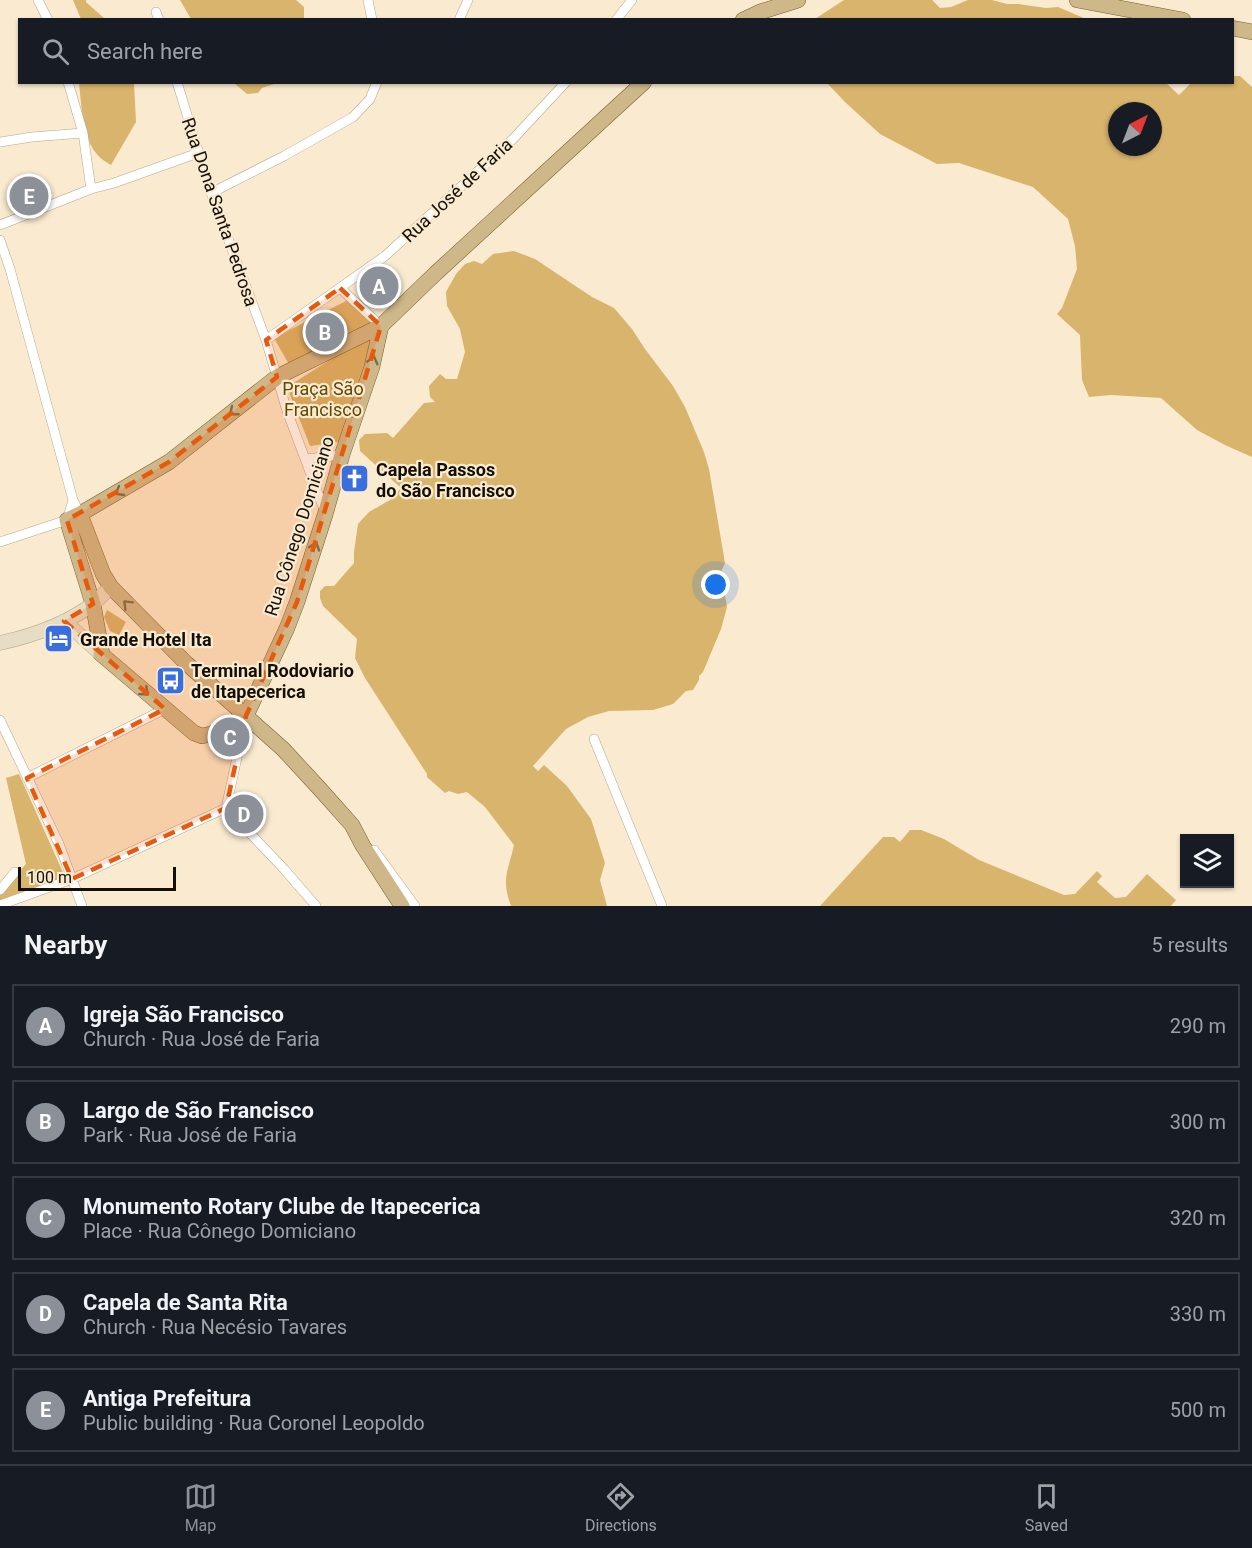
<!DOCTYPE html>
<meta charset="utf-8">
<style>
:root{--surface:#171b24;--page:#20242c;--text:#f1f3f6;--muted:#9ea1a6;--line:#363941;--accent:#8c9099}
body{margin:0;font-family:Roboto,sans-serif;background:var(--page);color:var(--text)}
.controls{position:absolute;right:18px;bottom:18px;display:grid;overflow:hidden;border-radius:0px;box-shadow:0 2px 4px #0004}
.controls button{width:54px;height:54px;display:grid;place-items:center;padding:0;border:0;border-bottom:2px solid var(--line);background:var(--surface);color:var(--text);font:30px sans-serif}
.compass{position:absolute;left:1108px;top:102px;width:54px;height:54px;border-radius:50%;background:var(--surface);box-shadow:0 2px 4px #0004;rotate:42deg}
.scale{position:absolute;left:18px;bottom:15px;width:158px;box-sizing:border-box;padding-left:6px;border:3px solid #140f06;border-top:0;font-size:16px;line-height:21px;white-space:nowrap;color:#140f06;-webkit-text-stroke:4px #faebd0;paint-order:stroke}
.you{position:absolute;left:716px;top:585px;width:21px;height:21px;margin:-15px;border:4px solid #fff;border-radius:50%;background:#1a73e8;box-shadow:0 0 0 9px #1a73e833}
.badge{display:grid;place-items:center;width:39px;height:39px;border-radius:50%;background:var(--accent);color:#fff;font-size:20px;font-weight:700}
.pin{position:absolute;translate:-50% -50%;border:3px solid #fff;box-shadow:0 2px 6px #0006}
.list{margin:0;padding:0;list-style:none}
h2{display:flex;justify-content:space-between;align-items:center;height:78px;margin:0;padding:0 24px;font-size:26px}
h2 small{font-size:20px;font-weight:400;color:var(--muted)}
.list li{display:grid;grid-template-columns:39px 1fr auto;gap:18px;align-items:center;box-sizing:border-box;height:84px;margin:0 12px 12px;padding:0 12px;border:2px solid var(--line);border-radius:0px}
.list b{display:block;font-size:22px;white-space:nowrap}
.list p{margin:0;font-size:20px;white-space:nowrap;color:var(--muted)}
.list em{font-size:20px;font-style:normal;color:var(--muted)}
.icon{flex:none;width:33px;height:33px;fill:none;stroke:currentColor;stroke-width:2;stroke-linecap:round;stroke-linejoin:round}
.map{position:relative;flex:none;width:1252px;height:906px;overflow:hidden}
.search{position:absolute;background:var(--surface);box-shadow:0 2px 4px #0004;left:18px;right:18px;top:18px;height:66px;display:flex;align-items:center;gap:15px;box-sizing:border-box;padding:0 21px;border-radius:0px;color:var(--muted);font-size:22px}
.sheet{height:558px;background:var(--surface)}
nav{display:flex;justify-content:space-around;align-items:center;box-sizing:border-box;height:84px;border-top:2px solid var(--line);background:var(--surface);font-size:16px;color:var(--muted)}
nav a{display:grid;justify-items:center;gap:3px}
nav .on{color:var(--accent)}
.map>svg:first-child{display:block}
</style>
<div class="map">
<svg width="1252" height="906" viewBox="0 0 1252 906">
<rect width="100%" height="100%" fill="#faebd0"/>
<!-- green -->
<path fill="#d8b46c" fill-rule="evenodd" d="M73 0H86V2L105 19H81Z
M180 0H296L304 7V18L303 20 191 19Z
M844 0H932L940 8 951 7 968 0H992L1007 4H1018L1046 8 1058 7 1086 19H815Z
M1233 76H1240L1252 87V457L1225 445 1197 430 1161 398 1111 395 1089 397 1082 380 1080 335 1057 314 1062 308 1077 269 1075 246 1068 219 1033 187 959 163 937 164 880 134 845 102 827 83 1165 82 1179 95 1190 84 1194 83 1232 82ZM1117 111H1153V147H1117Z
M79 83H134L136 122 111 165C106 162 99 158 96 153 83 138 81 102 79 83Z
M234 83H277L262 88 258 93 247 94Z
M514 251 535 259 592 297 614 308 632 329 645 349 673 386 685 407 704 452 709 469 725 563 721 572 727 607 721 629 703 672 699 676V680L693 690 686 691 673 704 653 710 609 711 588 717 566 729 533 766 538 771 544 765 567 786 591 819 605 863 600 880 607 906H511C501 878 508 872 514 845L485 807 467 792 458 794 449 791 445 793 427 777V774L365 678 355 658 357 639 323 606 320 598V591L325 586H334L354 563V552L358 524 369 512 390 500 401 488 360 451 359 440 365 434 387 433 393 438 424 403 435 402 430 397 429 386 440 374 446 379H457L465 352 460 329 447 306 446 292 456 274 465 264 474 261 482 264 493 254Z
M348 300 376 326 291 368 274 338Z
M374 332 375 346 339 442 310 446 287 387Z
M107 610 126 622 119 635 110 631 104 617Z
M19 774 65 877 0 902V892L26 864 6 778Z
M910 830H921L944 839 979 860 1064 895 1075 894 1097 871 1102 876 1097 882 1115 898 1126 897 1147 874 1176 900 1171 906H820L883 837H894L900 842Z"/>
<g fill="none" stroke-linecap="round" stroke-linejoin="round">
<defs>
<path id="street" d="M38 0 48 20
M368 0 372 20
M156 12 159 20
M459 20 468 0
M616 20 632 0
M68 82 83 133 91 189
M177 82 211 193 266 340 287 411 325 512
M0 142 32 137 83 133
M211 193 284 156 353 117 370 99 377 82
M0 225 91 189 114 183 198 153
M0 240 10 269 73 500 80 514
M340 288 381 326
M266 340 385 256 512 140 566 82
M306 459 342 455
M0 542 67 520 73 500
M0 720 59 844 82 906
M594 739 662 906
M27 778 165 709
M226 808 284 869 316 906
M226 808 246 716
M374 850 415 906
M0 890 15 872
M0 905 72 879 226 808"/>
<path id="secondary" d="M64 621 101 654
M0 643C32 636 67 624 94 603 100 598 105 592 111 587"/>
<path id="primary" d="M1077 0 1183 20
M743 20 760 12 798 0
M1232 28 1252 32
M80 514 103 574 111 587 186 663 283 749 319 788 352 825 363 846 402 906
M101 654 194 733 202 736 211 734 246 716
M102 654 93 604 67 520 80 514 169 462 277 377 381 326
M246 716 287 628 297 602 325 515 342 455 372 367 381 326 436 273 644 82"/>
</defs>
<!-- street casing -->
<use href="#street" stroke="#b5a78d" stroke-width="10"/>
<!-- secondary casing -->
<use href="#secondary" stroke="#b5a78d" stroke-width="15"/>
<!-- primary casing -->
<use href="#primary" stroke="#785e29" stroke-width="16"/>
<!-- street -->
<use href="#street" stroke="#fff" stroke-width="9"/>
<!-- secondary -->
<use href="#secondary" stroke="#e7dcc4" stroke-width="14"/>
<!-- primary -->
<use href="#primary" stroke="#ceb88a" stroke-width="15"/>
</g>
<!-- one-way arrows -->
<defs><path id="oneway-chevron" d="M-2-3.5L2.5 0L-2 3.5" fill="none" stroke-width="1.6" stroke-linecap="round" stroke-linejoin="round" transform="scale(1.5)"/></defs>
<g stroke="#7a6c4f">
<use href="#oneway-chevron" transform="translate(373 360) rotate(-76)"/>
<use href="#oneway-chevron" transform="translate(233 412) rotate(141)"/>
<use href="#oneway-chevron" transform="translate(119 492) rotate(150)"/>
<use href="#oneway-chevron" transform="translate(315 546) rotate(-72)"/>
<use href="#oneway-chevron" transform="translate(127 604) rotate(-135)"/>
<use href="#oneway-chevron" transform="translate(145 692) rotate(41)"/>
</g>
<!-- marked area -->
<path fill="#e8590c" fill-opacity="0.2" stroke="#e8590c" stroke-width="4.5" stroke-dasharray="12 8" stroke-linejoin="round" d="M340 288 381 326 297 602 246 716 226 808 72 879 27 778 165 709 64 621 93 604 67 520 169 462 277 377 266 340Z"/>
<!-- icons -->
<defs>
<symbol id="church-square" viewBox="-11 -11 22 22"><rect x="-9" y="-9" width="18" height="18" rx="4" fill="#3a6ddd" stroke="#faebd0"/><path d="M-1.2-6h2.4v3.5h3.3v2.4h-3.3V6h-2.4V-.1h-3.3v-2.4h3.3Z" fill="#fff"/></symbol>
<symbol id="hotel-square" viewBox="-11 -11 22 22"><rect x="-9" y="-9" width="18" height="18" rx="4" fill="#3a6ddd" stroke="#faebd0"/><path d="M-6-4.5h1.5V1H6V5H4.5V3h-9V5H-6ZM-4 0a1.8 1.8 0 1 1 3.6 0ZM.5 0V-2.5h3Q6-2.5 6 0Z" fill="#fff"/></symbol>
<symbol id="bus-square" viewBox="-11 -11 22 22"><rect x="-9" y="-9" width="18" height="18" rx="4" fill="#3a6ddd" stroke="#faebd0"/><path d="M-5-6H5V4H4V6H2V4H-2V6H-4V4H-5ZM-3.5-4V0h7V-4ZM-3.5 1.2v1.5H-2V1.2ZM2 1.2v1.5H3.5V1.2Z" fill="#fff"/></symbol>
</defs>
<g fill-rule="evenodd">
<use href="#church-square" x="338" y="462" width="33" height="33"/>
<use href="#hotel-square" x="42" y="622" width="33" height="33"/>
<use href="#bus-square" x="154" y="664" width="33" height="33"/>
</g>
<g text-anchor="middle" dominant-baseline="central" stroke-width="4.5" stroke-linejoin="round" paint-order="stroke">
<!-- street labels -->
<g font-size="18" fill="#140f06" stroke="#faebd0">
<text transform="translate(457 190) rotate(-43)">Rua José de Faria</text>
<text transform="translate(220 212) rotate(71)">Rua Dona Santa Pedrosa</text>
<text transform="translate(299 526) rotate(-72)">Rua Cônego Domiciano</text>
</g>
<!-- park labels -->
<g font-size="18" fill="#624804" stroke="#faebd0">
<text x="323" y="388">Praça São<tspan x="323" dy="21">Francisco</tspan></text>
</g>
<!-- poi labels -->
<g font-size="18" font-weight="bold" fill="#140f06" stroke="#faebd0" text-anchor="start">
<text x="376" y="469">Capela Passos<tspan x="376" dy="21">do São Francisco</tspan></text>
<text x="80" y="639">Grande Hotel Ita</text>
<text x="191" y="670">Terminal Rodoviario<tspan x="191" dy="21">de Itapecerica</tspan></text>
</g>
</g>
</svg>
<div class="controls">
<button><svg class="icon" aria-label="layers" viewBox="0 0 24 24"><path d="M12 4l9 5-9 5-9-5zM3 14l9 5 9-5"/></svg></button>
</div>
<svg class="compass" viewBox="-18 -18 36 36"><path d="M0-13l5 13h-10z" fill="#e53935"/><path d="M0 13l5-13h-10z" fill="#9ea1a6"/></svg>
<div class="scale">100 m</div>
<div class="you"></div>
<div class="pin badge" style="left:379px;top:286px">A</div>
<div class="pin badge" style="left:325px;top:332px">B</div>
<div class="pin badge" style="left:230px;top:737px">C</div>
<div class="pin badge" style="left:244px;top:814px">D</div>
<div class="pin badge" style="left:29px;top:196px">E</div>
<div class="search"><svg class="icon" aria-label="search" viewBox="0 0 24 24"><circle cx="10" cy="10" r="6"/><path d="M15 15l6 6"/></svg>Search here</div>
</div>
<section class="sheet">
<h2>Nearby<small>5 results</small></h2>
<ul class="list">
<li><span class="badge">A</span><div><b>Igreja São Francisco</b><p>Church · Rua José de Faria</p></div><em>290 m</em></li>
<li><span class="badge">B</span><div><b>Largo de São Francisco</b><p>Park · Rua José de Faria</p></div><em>300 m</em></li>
<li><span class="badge">C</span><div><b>Monumento Rotary Clube de Itapecerica</b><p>Place · Rua Cônego Domiciano</p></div><em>320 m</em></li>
<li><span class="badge">D</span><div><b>Capela de Santa Rita</b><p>Church · Rua Necésio Tavares</p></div><em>330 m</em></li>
<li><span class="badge">E</span><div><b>Antiga Prefeitura</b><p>Public building · Rua Coronel Leopoldo</p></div><em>500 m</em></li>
</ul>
</section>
<nav>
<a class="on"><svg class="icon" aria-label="map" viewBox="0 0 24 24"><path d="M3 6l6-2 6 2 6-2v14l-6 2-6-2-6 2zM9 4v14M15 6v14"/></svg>Map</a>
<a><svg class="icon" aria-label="directions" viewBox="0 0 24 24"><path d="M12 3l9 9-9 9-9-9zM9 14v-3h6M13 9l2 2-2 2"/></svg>Directions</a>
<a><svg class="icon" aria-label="saved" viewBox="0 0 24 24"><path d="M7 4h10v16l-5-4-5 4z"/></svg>Saved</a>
</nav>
